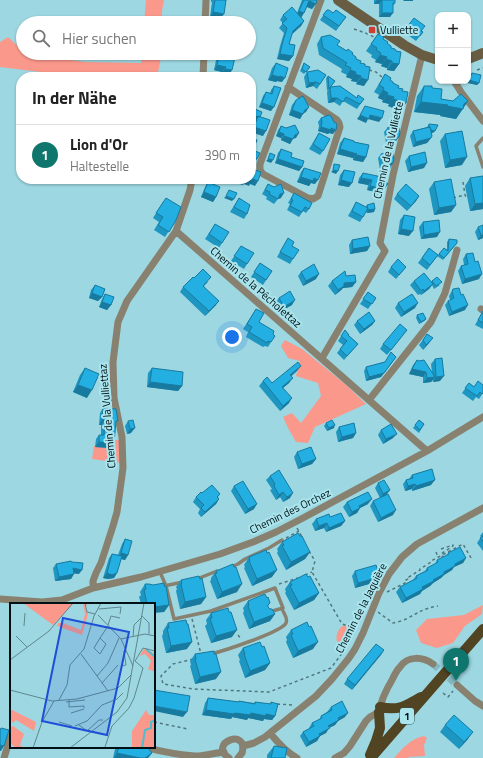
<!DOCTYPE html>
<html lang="de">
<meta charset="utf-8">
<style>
:root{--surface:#fff;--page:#f2f2f2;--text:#222;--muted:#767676;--line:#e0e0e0;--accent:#0f766e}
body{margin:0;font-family:"Titillium Web",sans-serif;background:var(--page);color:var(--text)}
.controls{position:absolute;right:12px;top:12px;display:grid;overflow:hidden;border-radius:8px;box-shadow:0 1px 3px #0004}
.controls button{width:36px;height:36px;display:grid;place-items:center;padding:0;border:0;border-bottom:1px solid var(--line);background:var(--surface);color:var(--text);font:20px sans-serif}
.you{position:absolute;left:232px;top:337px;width:14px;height:14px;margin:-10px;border:3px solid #fff;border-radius:50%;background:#1a73e8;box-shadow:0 0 0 6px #1a73e833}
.badge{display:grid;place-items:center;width:26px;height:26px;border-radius:50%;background:var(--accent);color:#fff;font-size:13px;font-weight:700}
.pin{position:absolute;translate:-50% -33px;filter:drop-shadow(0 1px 2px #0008)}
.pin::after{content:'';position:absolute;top:21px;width:14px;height:12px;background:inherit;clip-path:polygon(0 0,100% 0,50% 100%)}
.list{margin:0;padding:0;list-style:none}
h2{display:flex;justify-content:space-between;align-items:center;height:52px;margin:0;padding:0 16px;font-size:17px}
h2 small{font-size:13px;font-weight:400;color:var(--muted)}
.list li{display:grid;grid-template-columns:26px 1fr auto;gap:12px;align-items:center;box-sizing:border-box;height:60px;padding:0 16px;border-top:1px solid var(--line)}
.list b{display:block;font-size:15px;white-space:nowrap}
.list p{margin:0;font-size:13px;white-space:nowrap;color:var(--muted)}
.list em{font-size:13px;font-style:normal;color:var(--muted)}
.icon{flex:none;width:22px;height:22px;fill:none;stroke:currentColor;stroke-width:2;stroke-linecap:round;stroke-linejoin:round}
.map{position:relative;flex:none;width:483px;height:758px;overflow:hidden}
.search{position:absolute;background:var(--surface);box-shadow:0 1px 3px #0004;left:16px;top:16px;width:240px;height:44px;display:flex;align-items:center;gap:10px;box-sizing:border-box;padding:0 14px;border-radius:22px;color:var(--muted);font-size:15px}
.panel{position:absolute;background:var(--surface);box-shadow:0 1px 3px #0004;left:16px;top:72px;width:240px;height:112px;border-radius:16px}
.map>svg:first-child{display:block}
</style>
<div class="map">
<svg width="483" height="758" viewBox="0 0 483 758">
<rect width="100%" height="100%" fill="#9dd7e1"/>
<!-- green -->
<path fill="#fa998b" d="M146 0H164L162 11V23H144Z
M8 37 23 51V53L85 62 141 63 142 53H162L157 77H81L0 67V42Z
M285 340 302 349 345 384 366 404 315 427 308 443 296 442 288 428 283 417 292 413 301 423 321 396 318 383 296 376 300 361 288 358 281 346Z
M111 440H120L121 463 92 459 94 446 110 448Z
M483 605 482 614 465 626 453 643 437 648 421 643 416 630 427 619 464 615Z
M344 625C351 628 353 640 347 645 345 647 343 646 340 647 334 640 336 630 344 625Z
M424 736 427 738 424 745 425 756 409 757 408 758H394C402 749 411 738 424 736Z"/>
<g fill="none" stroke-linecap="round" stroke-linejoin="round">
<!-- minor-tunnel -->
<path stroke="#85b9c2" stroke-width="7" stroke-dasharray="7 3.5" stroke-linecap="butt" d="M433 664 457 685"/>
<!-- path -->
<path stroke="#51777e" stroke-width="1.5" stroke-dasharray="3 3" stroke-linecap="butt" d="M354 29C362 32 370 34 377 39
M369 70 376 72 383 78
M477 70 483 68
M463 182 465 195 467 199
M453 198 465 195
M297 528 302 537
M286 538 299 531
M441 549 453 545V546L441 554 444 559
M309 551 315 561 312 572 342 624 348 626 351 631V639
M436 552 438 557
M305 575 312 572
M279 584 298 578
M387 592 405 583 404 581 410 578 409 577 420 570V569L431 562V561L463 544 471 558
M378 612 393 623C397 622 402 621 406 619 418 613 424 608 438 606
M192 619 201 654
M238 635 241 639
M193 659 173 664 161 676 163 684 193 689 269 692 331 668 343 652V646L351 639
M443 693 448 697 453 691
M277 704 293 705
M154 722 188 729"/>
<!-- service -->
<path stroke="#88816f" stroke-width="3.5" d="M483 138 476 146 483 167
M231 567 238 564 245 559 269 548 282 540
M160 572 166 586 174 619 211 611 275 588 283 608 269 612
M197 579 217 571
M164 586 183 582
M211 654C223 651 282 632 286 623 288 619 285 615 283 611"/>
<!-- minor -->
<path stroke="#88816f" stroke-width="7" d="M205 23 206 0
M203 77 204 53
M454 81 461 92 483 121
M288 87 337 120 339 123 340 127 318 196 313 199 308 198 263 174 260 170V164L321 0
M176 231 427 451
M481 309 483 310
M322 358 385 251 380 243 393 175 422 55
M369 400 431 322 445 293 457 250
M93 588V581L96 573 101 563 113 526 117 512 123 468 122 437 114 398 113 362 118 322 127 301 176 231 190 190 192 179
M0 599 42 602 62 600 93 588 141 577 220 554 253 542 276 532 303 518 427 451 483 417
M457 685 475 701 483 706
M270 733C278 743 286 752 297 758
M243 746 254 743 265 737 316 696 332 679 349 658 355 649 363 633 379 593 389 574 402 557 417 544 483 508
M143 747C161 751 180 756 199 756 207 755 216 753 224 752
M4 758 11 735
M229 758C207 743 249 727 242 753L238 758
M335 758 344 753 350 746 366 721 370 717 379 712C381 700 386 690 392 680 394 676 396 671 400 667 408 655 423 657 433 664"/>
<!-- secondary -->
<path stroke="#685d43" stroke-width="10" d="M338 0 404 45 422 55 438 60
M468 59 483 53"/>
<!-- primary -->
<path stroke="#514423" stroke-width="10" d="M380 707C398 711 406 706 421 697
M370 755 376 741 380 728 379 712
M371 758 483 629"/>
</g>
<!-- wall -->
<path fill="#1e96c2" d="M211 0H226L220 19 210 17 212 2H211Z
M302 0H317L312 9 307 7 301 17 304 21 301 26 292 34 289 44 293 56 289 61 277 59 280 46 284 33 279 28 283 23 280 20 283 15 297 13Z
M374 0H395V3L393 6 390 17H379V4H374Z
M327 10 333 13 346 17 336 31 320 20Z
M414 18 422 31 423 32 416 41 404 32Z
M378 34 391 48 399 64 394 71 387 70V68L381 66 382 64 375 62 376 60 371 57 372 55 366 51Z
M321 37 337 45 352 54 360 63 364 86 356 84 357 82 351 81 352 79 346 77 347 75 341 72 342 69 319 55 317 44Z
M215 53H236L229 75 222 73V72L214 70 217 55 215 54Z
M276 63 282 82 277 81 276 82 268 80 272 68Z
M304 63 310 67 304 74 300 71Z
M307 72 326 75 317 89 313 86 306 88 304 77Z
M472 73 479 83 477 85 468 83 470 75Z
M385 74 393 83 398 88 401 111 388 106 389 104 382 102 383 100 378 98 379 95 374 92Z
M328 76 330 87 357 98 364 99 357 109 343 101 340 106 334 102 328 103 327 92 329 88 327 91 326 78Z
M274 86 271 111 259 107 263 96 266 92 270 93 271 90Z
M424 86 432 88 441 99 453 101H468L456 119 440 116 441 115 414 112 417 96Z
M296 100 306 112 303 113 300 119 289 115 292 105Z
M255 109 260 117 263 136 251 132 255 121 256 119 251 118 254 111Z
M321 118 333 134 329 133 328 134 318 131 319 126 318 122Z
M429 124 433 133H431V138L427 143 413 147 410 136 413 131 427 127Z
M281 126 296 138H293L290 144 281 140V138L276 136 278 130Z
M388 127 396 141 386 143 384 132Z
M319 133 323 151 320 155 309 149Z
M445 134 462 165 445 168 440 141Z
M344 138 354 142 366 157 363 162 353 160V158L337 154 340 143Z
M281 149 291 157 302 167 299 171 275 163 278 153Z
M255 151 257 159 256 161 251 159Z
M381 154 393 163 390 168 380 170 378 158Z
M409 156 424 168 408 172 405 161Z
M304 168 315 184 311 183 309 186 297 182 301 172Z
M344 170 349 187 338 185 340 175Z
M363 173 388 184 384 189 375 196 372 191 367 190 368 185 358 183 359 178Z
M483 176V209L470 211 465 186 470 178Z
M208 182 216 197 213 202 201 197 205 187Z
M434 182 456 205 451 212 434 215 429 189Z
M268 184 281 198 278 199 274 204 266 199 267 197 262 194Z
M294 193 309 209 306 213 303 211 299 217 287 210 290 204 288 203Z
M397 194 419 196 416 201 407 211 394 199Z
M239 198 247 214 244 219 230 212Z
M163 202 176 220 165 237 154 230 159 222 153 218Z
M356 202 366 207 367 205 375 209 374 212 367 213 366 212 360 222 348 216Z
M404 215 409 236 398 234 400 220Z
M423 222 437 237 421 239 419 227Z
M215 224 222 243 219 248 205 239Z
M478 227 483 238 478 240 475 232Z
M288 238 292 246 293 259 290 264 277 257Z
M449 239 457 243 443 260 437 256 444 248 447 250V242Z
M352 240 370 246 367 251 350 254 349 245Z
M241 246 247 264 244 269 231 261Z
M429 248 438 255 427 270 418 263Z
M466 254 475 262 479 279 462 284 458 271 461 266 464 265 463 259Z
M260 263 272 271 263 285 251 277Z
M391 267H406L396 279 388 272Z
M301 272 316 279 303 286 298 276Z
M346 276 356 282 352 287 343 288 340 291 335 295 328 286 332 281Z
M194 278 208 282 204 286 216 305 205 316 180 292 183 287Z
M414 281 431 282 432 281 440 285 434 289 432 285 429 289 421 295 420 294 418 295 410 285Z
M95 285 102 297 98 301 89 298 91 290Z
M453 289 461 295 465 310 449 316 445 305 448 301 450 300 449 296Z
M368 292 376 298 368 309 360 304Z
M105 294 111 305 107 310 99 307 102 299Z
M279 298 292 305 281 311 276 302Z
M398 303 415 308 401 317 395 308Z
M256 309 259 322 273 334 271 342 268 347 265 346 263 347 246 337 248 332 243 329Z
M483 311V329L475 325Z
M417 315 426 319 424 321 419 324 416 318Z
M357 321H375L372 325 360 334 354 325Z
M345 330 348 335 358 344 344 360 337 353 343 345 338 341Z
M407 330 387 355 380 349 383 344Z
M427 334 433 338 429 343 423 350 419 345Z
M396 357 381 377 366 381 364 371 366 367 384 362Z
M435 359 440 381 433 382V380L431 382 423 383V377L409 374 413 365 417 360 432 373 431 364Z
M85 368 87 398 73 392 80 375Z
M152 368 182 386 178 391 147 387 148 373Z
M297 371 291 376 289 383 283 388 289 403 280 411 259 386 263 381 272 383Z
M469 383 483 393 479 399 476 397 473 401 462 393Z
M103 408 115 424 111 448 95 447 96 439 99 435H101V425H99L100 413Z
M419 420 424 424 419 433 413 428Z
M128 421 131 433 127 434 125 426Z
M326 423 334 428 327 431 324 426Z
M339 427 356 433 353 438 338 442 336 432Z
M381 430 393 438 383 444 378 435Z
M297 452 316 459 312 464 298 469 294 457Z
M412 475 431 485 412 491V489L405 491 403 484 406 480 409 479Z
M270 476 290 498 283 502 280 497 276 500 270 490 272 489 266 480Z
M378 483 390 490 386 495 380 498 375 488Z
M234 486 254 509 245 514 231 491Z
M202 493 220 494 218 497 219 499 216 504 201 517 198 513 200 509 193 502 196 497Z
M373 501 393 515 378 522 370 506Z
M347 502 368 504 360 508 357 513 349 517 343 507Z
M330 517 345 521 341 526 326 532 324 528 315 531 312 524 316 519Z
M483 532V551L477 543 481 537 480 536Z
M125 539 128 555 125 560 121 559 117 573 114 578 108 579 103 578 109 558 112 554 118 555 122 544Z
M282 542 310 552 305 559 286 570 277 553 278 551 277 549Z
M448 553 466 558 463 563 454 567 452 570 444 575 441 578 433 583 430 586 422 591 420 594 402 603 396 592 400 587 413 580 416 576 425 571 427 568 435 564 437 560 446 556Z
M249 557 272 577 252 586 244 568 245 567 244 565Z
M56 564 79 574 74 573 71 579 55 581 53 568Z
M216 571 237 592 217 599 210 581 211 580V578Z
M355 571 376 582 355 588 352 576Z
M181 580 206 597 201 604 180 609 176 591 177 589 176 587Z
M290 582 319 593 314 600 294 610 285 593 286 592 285 589Z
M145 584 153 585 169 605 164 612 154 604H141L139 597 141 595 140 592Z
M248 601 268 606V607L275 614 270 621 249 629 243 613 244 611 243 608Z
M211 613 232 637 211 643 205 626 207 624 206 620Z
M168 623 187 649 166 653 162 636 163 634V631Z
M291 630 313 649 293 658 286 642 287 640 286 637Z
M262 647 270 663 265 670 245 678 239 661 240 660 238 655 243 648Z
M384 650 352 690 344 684 347 679Z
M195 654 216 679 195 684 190 666 191 665 190 661Z
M208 698 238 702 239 701 254 703 255 702 270 704 271 702 275 716 272 720 264 719 263 721 248 718 247 720 232 717 231 719 202 715 205 703Z
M331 707 345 717 338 721 335 725 329 728 326 733 320 736 317 741 306 747 300 736 303 732 309 729V728L312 723 319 720 321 716 327 712Z
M445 725 468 739 459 749 440 732Z
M274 746 285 758H267V755Z
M116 747H144L152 753 148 758H113L115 749Z"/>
<!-- shaded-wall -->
<path fill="#187a9e" d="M377 0H382L379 4H374Z
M404 0H413V1H403Z
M309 1 316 4 312 9 305 6Z
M299 11 304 13 301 18 296 16Z
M213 12 224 14 220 19 210 17Z
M382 13H393L390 17H379Z
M304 21 301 26 290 36 293 31Z
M280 54 293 56 289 61 277 59Z
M380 55 387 57 382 64 375 62Z
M386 59 392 61 387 68 381 66Z
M392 63 399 64 394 71 387 70Z
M217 65 226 67 222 72 214 70Z
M225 69 232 70 229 75 222 73Z
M350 70 356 72 352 79 346 77Z
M355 74 361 76 357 82 351 81Z
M272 75 280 76 285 78 282 82 277 81 276 82 268 80Z
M361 78 368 80 364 86 356 84Z
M469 80 479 83 477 85 468 83Z
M316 82 313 86 306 88 309 83Z
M383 90 388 93 383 100 378 98Z
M387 95 394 97 389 104 382 102Z
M331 98H337L334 102 328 103Z
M393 99 406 103 401 111 388 106Z
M468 101 456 119 440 116 447 106 464 104Z
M421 102 448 105 441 115 414 112Z
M262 103 274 107 271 111 259 107Z
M309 107 306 112 302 114H303L300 119 289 115 292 110H305Z
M360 115H370L382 118 379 122 368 119 366 123 357 119Z
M253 116 258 117 256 119 251 118Z
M254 127 266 131 263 136 251 132Z
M321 127 331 128 336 130 333 134 329 133 328 134 318 131Z
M428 129 435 131 433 133 427 132Z
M279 132 284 134 281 138 276 136Z
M299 133 296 138 292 139H293L290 144 281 140 284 136 295 135Z
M399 137 396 141 386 143 390 139Z
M431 138 427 143 413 147 416 142Z
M340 149 357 154 353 158 337 154Z
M356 155 366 157 363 162 353 160Z
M467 157 462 165 445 168 450 160Z
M268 159 273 160 271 163 266 161Z
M278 159 302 167 299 171 275 163Z
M393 163 390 168 380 170 384 165Z
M427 163 424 168 408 172 411 167Z
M333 170 338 171 336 174 331 172Z
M301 177 314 178 318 180 315 184 311 183 309 186 297 182Z
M361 178 372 180 368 185 358 183Z
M238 179H253L258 181 255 186 250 184 249 186 244 184 243 185 236 183Z
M341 180 352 183 349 187 338 185Z
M388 184 384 189 375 196 378 191Z
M370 186 375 187 372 191 367 190Z
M204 192 216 197 213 202 201 197Z
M284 193 281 198 278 199 280 194Z
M226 196 234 199 232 201 224 198Z
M419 196 416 201 407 211Z
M483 203V209L470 211 475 204Z
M456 205 451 212 434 215 439 208Z
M375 209 374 212 367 213 368 210Z
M401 229 413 231 409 236 398 234Z
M440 232 437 237 421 239 424 235Z
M481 235H483V238L478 240Z
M370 246 367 251 350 254 353 249Z
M319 274 316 279 303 286 306 281Z
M482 274 479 279 462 284 465 279Z
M356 282 352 287 343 288 340 291 335 295 344 283Z
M433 284 429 289 421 295 424 291Z
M92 293 102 297 98 301 89 298Z
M295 300 292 305 281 311 284 307Z
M219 301 216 305 205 316 209 311Z
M102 302 111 305 107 310 99 307Z
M418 303 415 308 401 317 404 312Z
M468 305 465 310 449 316 452 312Z
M426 319 424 321 419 324 421 322Z
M375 321 372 325 360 334 364 329Z
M433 338 429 343 423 350 426 345Z
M396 357 381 377 366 381 369 377Z
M301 366 297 371 287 380 290 375Z
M412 369 426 372 423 377 409 374Z
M444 376 440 381 433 382 436 377Z
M435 377 431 382 423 383 427 378Z
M293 378 289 383 279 391 282 387Z
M150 382 182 386 178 391 147 387Z
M78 385 92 390 87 398 73 392Z
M292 398 289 403 280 411 283 406Z
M102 420H105L101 425H99Z
M335 425 334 428 327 431 329 428Z
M135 428 131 433 127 434 130 429Z
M356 433 353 438 338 442 342 437Z
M397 434 393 438 383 444 386 439Z
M99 442 114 443 111 448 95 447Z
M316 459 312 464 298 469 302 464Z
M435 480 431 485 412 491 416 486Z
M415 484 412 489 405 491 408 486Z
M390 490 386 495 380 498 383 494Z
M283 492 280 497 276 500 279 495Z
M293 493 290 498 283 502 287 497Z
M219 499 216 504 201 517 205 512Z
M372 499 368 504 360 508 357 513 349 517 352 512 359 506Z
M257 504 254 509 245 514 248 509Z
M396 510 393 515 378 522 381 518Z
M345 521 341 526 326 532 329 528Z
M327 523 324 528 315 531 319 526Z
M310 552 305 559 286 570 291 562Z
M121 553 128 555 125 560 118 558Z
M466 558 463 563 454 567 452 570 444 575 441 578 433 583 430 586 422 591 420 594 402 603 406 598 422 587 455 564Z
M73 568 82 570 79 574 70 573Z
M277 570 272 577 252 586 257 579Z
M107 573H117L114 578 108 579 103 578Z
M74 574 71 579 55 581 59 577Z
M380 577 376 582 355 588 358 583Z
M242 584 237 592 217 599 222 592Z
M319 593 314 600 294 610 299 603Z
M206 597 201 604 180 609 185 602Z
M169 605 164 612 154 613V607Z
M275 614 270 621 249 629 254 622Z
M237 630 232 637 211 643 216 636Z
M192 642 187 649 166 653 171 646Z
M318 642 313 649 293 658 298 651Z
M384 650 381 655 352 690 355 685Z
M270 663 265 670 245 678 250 671Z
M221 672 216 679 195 684 200 677Z
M154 706 187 712 183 717 154 711Z
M206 710 235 713 266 714 275 716 272 720 264 719 263 721 248 718 247 720 232 717 231 719 202 715Z
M348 713 345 717 338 721 335 725 329 728 326 733 316 738 319 734 338 718Z
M473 732 468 739 459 749 464 742Z
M320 736 317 741 306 747 309 742Z
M0 745 4 746 1 751H0Z
M117 753 140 758H114Z
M152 753 148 758H145Z"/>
<!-- building -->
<path fill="#23afe2" stroke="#187a9e" d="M215 0H226L224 14 213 12Z
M304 0H317L316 4 309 1 304 13 299 11Z
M382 0H395V3H393V13H382Z
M292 7 304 21 293 31 289 44 295 45 293 56 280 54 283 41 287 28 282 23 287 19 283 15Z
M327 10H329L333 13 336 10 346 17 339 26 323 15Z
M414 18 425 26 421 31 423 32 420 36 407 27Z
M378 34 384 37 383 39 388 42 387 43 391 46V48L395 49 396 51 401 52 399 64 392 63V61L386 59 387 57 380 55 381 53 376 50 377 48 371 44Z
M330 35 340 41 337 45 347 51 348 49 353 53 352 54 356 57V59L361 61 360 63 365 64V66L370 67 368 80 361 78V76L355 74 356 72 350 70 351 68 345 65 347 63 323 48 321 37Z
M220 53H236L232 70 225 69 226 67 217 65Z
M276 63 288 68 285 78 280 76 279 77 272 75Z
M304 63 310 67 306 72 302 69Z
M318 70 326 75 320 84 316 82 309 83 307 72Z
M472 73 481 75 479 83 469 80Z
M385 74 391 78 390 80 393 82V83L399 86 398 88 403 89 402 91 408 92 406 103 393 99 394 97 387 95 388 93 383 90 384 88 379 85Z
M328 76 335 81 329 89Z
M274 86 281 88 274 107 262 103 266 92 272 94Z
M340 86 357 98 358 95 364 99 360 104 346 97 343 102 337 98H331L330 87Z
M424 86H432V88L442 89 441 99 453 101 461 94 468 101 464 104 463 109 447 106 448 105 421 102Z
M303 96 309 107 305 110 303 114 292 110 296 100Z
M365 106 384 111 382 118 370 115 369 119 360 115Z
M255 109 262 112 260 117 253 116Z
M329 115 331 116 334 122 337 124 336 130 331 128V130L321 127 322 122 321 118Z
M258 116 270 120 266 131 254 127Z
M429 124 438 125 435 131 431 130 430 127H429Z
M295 125 299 133 295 135 293 139 284 136V134L279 132 281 126 286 128Z
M398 125 400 133 399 137 390 139 388 127Z
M430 127 432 136 431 138 416 142 413 131Z
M462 131 467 157 450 160 445 134Z
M319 133 330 139 323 151 313 144Z
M251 137 257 140 253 150H251Z
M344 138 354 141V142L369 145 366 157 356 155 357 154 340 149Z
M281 149 292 153 291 157 304 161 302 167 278 159Z
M255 151 260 153 257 159 253 157Z
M392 151 394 159 393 163 384 165 381 154Z
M425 152 427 163 411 167 409 156Z
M270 153 275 155 273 160 268 159Z
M334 164 340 165 338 171 333 170Z
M304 168 321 173 318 180 314 178 313 181 301 177Z
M255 170 261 172 258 181 253 179 252 181 246 179H251V171L254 172Z
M344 170 355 172 352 183 341 180Z
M363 173 382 177 388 184 378 191 375 187 370 186 372 180 361 178Z
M483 176V203L475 204 470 178Z
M451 179 456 205 439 208 434 182Z
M208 182 220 187 216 197 204 192Z
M268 184 274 187 281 184 284 193 280 194 278 199 269 194 270 192 265 190Z
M406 184 419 196 411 206 397 194Z
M229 190 237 193 234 199 226 196Z
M294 193 312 203 309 209 305 207 302 212 290 206 293 200 291 199Z
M166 198 181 207 176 220 169 232 158 225 163 217 156 213Z
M239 198 250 205 247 214 234 207Z
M356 202 368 208 363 217 352 211Z
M374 203 375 209 368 210 367 205Z
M404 215 415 217 413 231 401 229Z
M439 220 440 232 424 235 423 222Z
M215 224 229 232 222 243 209 234Z
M483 225V235H481L478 227Z
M368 237 370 246 353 249 352 240Z
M288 238 294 242 292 246 299 250 293 259 280 252Z
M449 239 457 240V243L444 258 439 254 444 248 448 251Z
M241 246 254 253 247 264 234 256Z
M429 248 438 255 430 265 422 258Z
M473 253 475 262 478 261 482 274 465 279 461 266 468 264 466 254Z
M398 259 406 267 399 275 391 267Z
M260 263 272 271 266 280 254 272Z
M314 264 319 274 306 281 301 272Z
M203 269 211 277 203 286 219 301 209 311 183 287 193 277 194 278Z
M345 271 346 276 355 275 356 282 344 283V286L338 290 332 281Z
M424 273 433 284 424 291 423 289 421 291 414 281Z
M437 277 442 282 436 286 432 281Z
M95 285 105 289 102 297 92 293Z
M459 288 461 295 463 294 468 305 452 312 448 301 454 298 452 292 453 289Z
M290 291 295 300 284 307 279 298Z
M368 292 376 298 372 304 363 299Z
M105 294 114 297 111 305 102 302Z
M412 294 418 303 404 312 398 303Z
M256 309 264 313 259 322 274 331 273 334 275 336 271 342 268 341 267 343 249 332 252 327 247 324Z
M483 311V323L478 320Z
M369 312 375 321 364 329 357 321Z
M423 313 426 319 421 322 417 315Z
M400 324 407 330 391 350 383 344Z
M345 330 349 335H348L358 344 347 356 340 349 347 341 341 336Z
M427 334 433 338 426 345 423 340Z
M391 352 396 357 384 373 369 377 366 367 385 362Z
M442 358 444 376 436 377 435 359Z
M417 360 419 361 424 360 435 377 427 378 426 372 412 369Z
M298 362 301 366 290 375 293 378 282 387 292 398 283 406 263 381 267 377 272 383Z
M85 368 99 374 92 390 78 385Z
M152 368 183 372 182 386 150 382Z
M478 381 483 385V393L482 394 480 392 477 396 465 388 469 383 474 387Z
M103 408 116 409 118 421H116L114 443 99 442V435H104L105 420H102Z
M133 420 135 428 130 429 128 421Z
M332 420 335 425 329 428 326 423Z
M419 420 424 424 420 430 415 425Z
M354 423 356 433 342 437 339 427Z
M391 424 397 434 386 439 381 430Z
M311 447 316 459 302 464 297 452Z
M432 469 435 480 416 486 415 484 408 486 406 480 413 478 412 475Z
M279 470 293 493 287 497 283 492 279 495 274 486 275 484 270 476Z
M384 480 390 490 383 494 378 483Z
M243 481 257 504 248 509 234 486Z
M212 485 220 494 217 497 219 499 205 512 201 508 204 505 196 497 201 492 202 493Z
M368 492 372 499 359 506 360 508 352 512 347 502Z
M388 494 396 510 381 518 373 501Z
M341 513 345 521 329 528 327 523 319 526 316 519 329 514 330 517Z
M298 533 300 536H302L310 552 291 562 282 546 284 545 282 542Z
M483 536V542L480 538Z
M125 539 132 541 128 555 121 553Z
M460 547 466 558 455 564V566L444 572V574L433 580 434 581 422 587 423 589 406 598 400 587 417 578 416 576 428 570 427 568 438 562 437 560 449 554 448 553Z
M266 550 267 553 269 552 277 570 257 579 249 561H250L249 557Z
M112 554 122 556 117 573 112 575 107 573Z
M71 561 72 562 83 563 82 570 73 568 74 574 59 577 56 564Z
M233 564 234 567H236L242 584 222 592 215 574 217 573 216 571Z
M376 565 380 577 358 583 355 571Z
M306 574 308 577 310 576 319 593 299 603 290 586 292 585 290 582Z
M199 576 200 579 202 578 206 597 185 602 181 584 182 583 181 580Z
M164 583V586H166L169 605 154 607V604H147L144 590 146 589 145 584H149L153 585Z
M265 594 267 598 268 597 270 603 268 605V607L270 609H272L275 614 254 622 248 606 249 605 248 601Z
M31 602 45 604H31Z
M228 608 229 612H231L237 630 216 636 210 619 212 618 211 613Z
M186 620 187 624H188L192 642 171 646 167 628H169L168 623Z
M307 622 309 627 311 626 318 642 298 651 291 635 293 634 291 630Z
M260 642 262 647 264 646 270 663 250 671 244 654H245L243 648Z
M376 644 384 650 355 685 347 679Z
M214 651V654H216L221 672 200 677 195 659H196L195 654Z
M154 690 190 696 187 712 154 706Z
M208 698 239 702V701L255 704V702L271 704V702L278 704 275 716 266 714V716L251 713 250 715 235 713 234 714 206 710Z
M342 701 348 713 338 718 339 720 328 726 330 728 319 734 320 736 309 742 303 732 314 726 312 723 322 718 321 716 332 710 331 707Z
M454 715 473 732 464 742 445 725Z
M1 728 9 730 4 746 0 745V731Z
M274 746 287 748 285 758H271Z
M119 747H144L148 748 152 753 145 758H140L117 753Z"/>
<!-- markers -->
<rect fill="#cc3f32" stroke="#aae5ee" stroke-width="1.5" x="368" y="26" width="8" height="8" rx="2"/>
<g text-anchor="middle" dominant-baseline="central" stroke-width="4" stroke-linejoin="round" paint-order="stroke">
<!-- shield labels -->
<rect fill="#aae5ee" stroke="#335055" stroke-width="1" x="400" y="708" width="14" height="16" rx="3"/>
<g font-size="10" font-weight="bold" fill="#001014">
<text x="407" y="716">1</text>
</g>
<!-- poi labels -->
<g font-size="11" fill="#001014" stroke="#aae5ee" text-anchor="start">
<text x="380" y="30">Vulliette</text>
</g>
<!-- street labels -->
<g font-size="11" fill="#001014" stroke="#aae5ee">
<text transform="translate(388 150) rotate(-77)">Chemin de la Vulliette</text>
<text transform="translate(256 287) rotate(41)">Chemin de la Pécholettaz</text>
<text transform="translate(107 416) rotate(-95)">Chemin de la Vulliettaz</text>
<text transform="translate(290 511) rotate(-26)">Chemin des Orchez</text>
<text transform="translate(361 608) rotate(-63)">Chemin de la Jaquière</text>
</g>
</g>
<!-- overview -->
<g transform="translate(10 603)">
<rect width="145" height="145" fill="#9dd7e1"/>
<path d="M13 0H64L43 22ZM73 0H79L75 3 78 11 72 32 47 23 48 20H53L71 27 75 11ZM134 45 145 51V69L138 66 141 58 135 51 130 53ZM0 106 26 119 24 128 6 117 3 120 0 116ZM136 107 139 112H145V145H122V128ZM3 123 14 131 10 142 14 145H5L0 139V125Z" fill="#fa998b"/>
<path fill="none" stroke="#52bbcc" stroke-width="2" d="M136 46 145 54M132 145 135 127 141 125V119L145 117"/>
<path fill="none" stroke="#5e878f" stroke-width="1" d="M75 0 77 9 85 11M89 6 111 4 110 11M88 12 111 36 135 31 145 33M132 13 139 20V31M98 22 101 13 110 15M14 23 15 10M6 33 17 44M123 34 124 22 131 15M90 35 96 41 90 51 84 45 90 35 98 23M111 36 123 63M71 51 98 88M0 57 39 28 63 0M112 63 116 62 114 48 116 47M87 73 98 60 109 35M92 80 108 62M0 87 42 98 67 96 108 85 121 72M49 97 57 82 60 62 74 46 84 13 91 0M59 97V104L74 103V105M56 99 75 97M61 110 74 106M49 119 62 123M69 122 77 128 89 117H93M65 123 77 118 92 102 107 96 113 90M95 144 102 123 119 105 124 95 133 65 125 58 133 45 145 48M23 145 32 119 44 98M60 145 107 109 117 95 134 0"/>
<path fill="#1d4ed8" fill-opacity="0.15" stroke="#1d4ed8" stroke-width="2" d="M53 15 119 29 97 132 32 118Z"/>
<rect width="145" height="145" fill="none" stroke="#001014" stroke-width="2"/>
</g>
</svg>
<div class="controls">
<button>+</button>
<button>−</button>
</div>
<div class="you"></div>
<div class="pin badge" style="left:456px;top:681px">1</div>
<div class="search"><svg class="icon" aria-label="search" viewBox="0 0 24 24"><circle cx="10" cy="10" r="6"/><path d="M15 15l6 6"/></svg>Hier suchen</div>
<section class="panel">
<h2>In der Nähe<small></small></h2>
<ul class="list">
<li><span class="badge">1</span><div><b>Lion d'Or</b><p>Haltestelle</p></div><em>390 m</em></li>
</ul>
</section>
</div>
